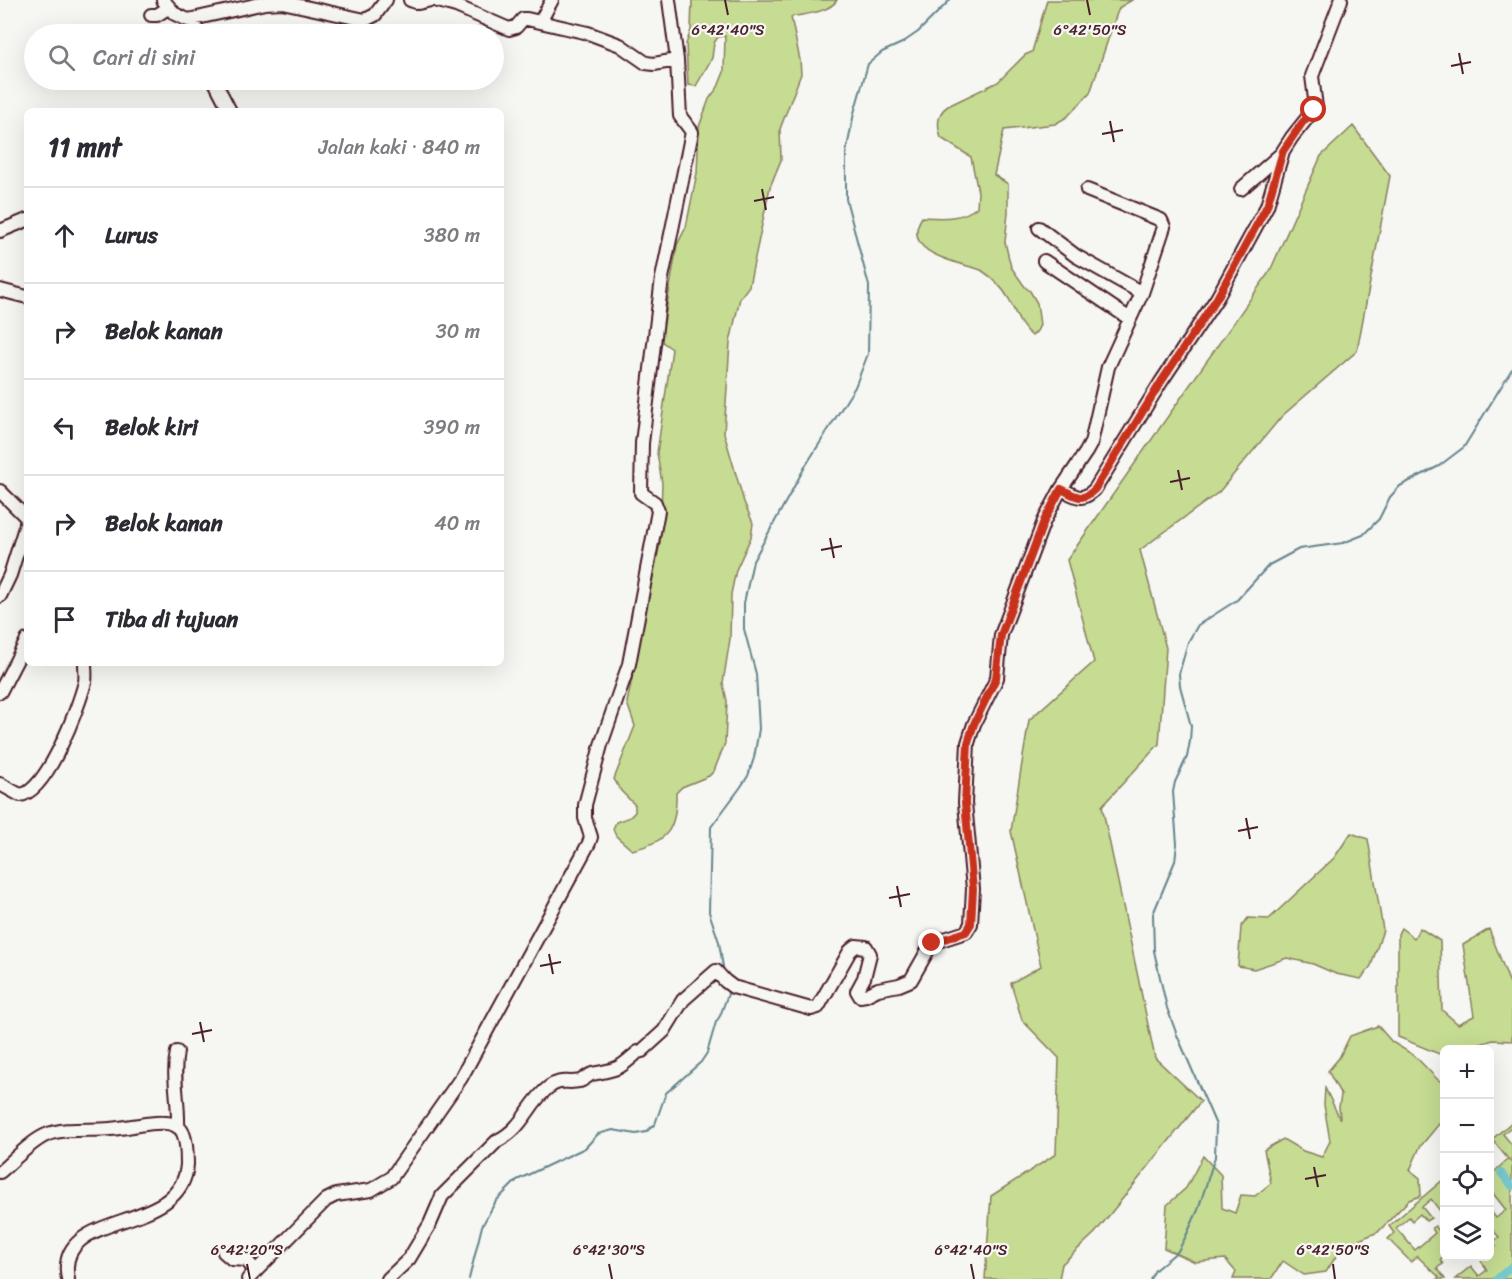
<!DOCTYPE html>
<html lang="id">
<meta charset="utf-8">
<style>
:root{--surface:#fff;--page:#f2f2f3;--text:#2b2b33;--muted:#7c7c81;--line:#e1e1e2}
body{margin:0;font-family:Sriracha,sans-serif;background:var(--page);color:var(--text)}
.controls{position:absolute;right:18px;bottom:18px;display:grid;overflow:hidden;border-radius:9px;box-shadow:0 6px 24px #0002}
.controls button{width:54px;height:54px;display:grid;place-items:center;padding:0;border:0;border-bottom:2px solid var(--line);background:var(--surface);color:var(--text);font:30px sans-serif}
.stop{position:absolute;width:18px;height:18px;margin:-14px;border:4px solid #c8321e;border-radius:50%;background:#fff}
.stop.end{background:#c8321e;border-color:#fff;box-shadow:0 2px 6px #0008}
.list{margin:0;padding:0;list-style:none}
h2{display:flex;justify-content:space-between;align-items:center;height:78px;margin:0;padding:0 24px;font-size:26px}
h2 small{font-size:20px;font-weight:400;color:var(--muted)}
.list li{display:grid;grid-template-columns:39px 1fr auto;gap:18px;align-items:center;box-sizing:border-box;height:96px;padding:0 24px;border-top:2px solid var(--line)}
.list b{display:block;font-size:22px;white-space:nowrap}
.list em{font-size:20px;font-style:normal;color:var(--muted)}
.icon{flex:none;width:33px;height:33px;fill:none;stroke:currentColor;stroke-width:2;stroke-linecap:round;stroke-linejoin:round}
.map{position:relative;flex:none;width:1512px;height:1279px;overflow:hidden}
.search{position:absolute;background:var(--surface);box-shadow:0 6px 24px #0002;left:24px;top:24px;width:480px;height:66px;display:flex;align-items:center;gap:15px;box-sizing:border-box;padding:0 21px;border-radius:33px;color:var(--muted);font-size:22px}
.panel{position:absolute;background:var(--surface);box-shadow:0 6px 24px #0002;left:24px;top:108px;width:480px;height:558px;border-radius:9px}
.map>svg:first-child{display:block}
</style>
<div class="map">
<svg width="1512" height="1279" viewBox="0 0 1512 1279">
<rect width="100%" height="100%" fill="#f6f6f2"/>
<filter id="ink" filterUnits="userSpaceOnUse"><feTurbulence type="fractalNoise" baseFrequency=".0167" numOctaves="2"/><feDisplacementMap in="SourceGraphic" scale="12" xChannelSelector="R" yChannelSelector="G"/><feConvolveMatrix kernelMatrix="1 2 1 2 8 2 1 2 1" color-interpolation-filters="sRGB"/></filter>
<g filter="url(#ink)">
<!-- green -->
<path fill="#c5dc92" stroke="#887e5e" stroke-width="1.5" d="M692 0H837C829 13 804 14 791 17L800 60 801 74 780 129 781 160 770 187 749 286 740 298 730 342 724 433 744 502 753 523 751 537 736 570 731 594 730 639 723 683 727 701 725 743 714 771 709 776 682 787 676 793C677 830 667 842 632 850L616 836 613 829 616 822 630 817 635 812V805L621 791 614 779 635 726 627 703 660 543 662 483 657 453 672 349 661 341 677 245 686 227 697 173 699 127 709 99 718 87 724 72 725 36 718 37 714 43 712 58 696 86 688 85 686 44 691 30Z
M1047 0H1132L1120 7 1117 13 1090 93 1067 117 1055 124 1004 130 994 175 1008 184V213L1005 242 1011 267 1025 287 1030 291 1037 303 1040 325 1037 331 1032 336C1019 326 1016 313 1009 299 1002 287 992 277 981 270 958 262 899 254 922 217 941 218 962 220 977 207L978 192 971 157 941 138C937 126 937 113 948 106L998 82 1025 55 1032 52Z
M1353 126 1390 176 1357 351 1282 416 1219 492 1140 550 1166 648 1159 744 1102 806 1155 1058 1201 1101 1095 1233 1062 1264 1059 1279H985L991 1196 1056 1154 1059 1058 1022 1020 1011 983 1041 966 1011 831 1029 720 1094 662 1067 560 1270 271 1321 156Z
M1351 833 1368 839 1383 930 1371 966 1361 979 1336 974 1313 964 1287 958 1254 969 1238 966 1241 927 1248 918 1269 919 1334 858Z
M1401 928 1414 938 1420 928 1440 941 1442 1010 1458 1024 1474 1016 1463 945 1489 929 1512 989V1041L1493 1040 1477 1045 1476 1049 1444 1050V1056L1398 1037V934Z
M1378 1026 1392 1042 1415 1056 1438 1080 1444 1083V1118L1420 1147 1410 1170 1420 1178 1421 1196 1409 1200 1378 1232 1342 1247 1326 1272 1304 1275 1283 1261 1271 1279H1233L1236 1272 1225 1259 1195 1262 1164 1248 1167 1205 1186 1188 1203 1156 1221 1175 1222 1208 1235 1213 1241 1195 1255 1196 1271 1183 1264 1150 1283 1139 1303 1151 1322 1157 1330 1141 1324 1105 1325 1088 1340 1119 1339 1107 1341 1095 1328 1071 1339 1058 1350 1036Z
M1512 1122V1126L1503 1134 1512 1145V1158L1509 1160 1512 1163V1279H1455L1471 1266 1479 1276 1487 1270 1480 1259 1483 1257 1490 1256V1251L1496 1246 1493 1242 1499 1237 1490 1227V1210L1496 1218 1506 1210 1491 1191 1490 1192V1167L1494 1172 1508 1159 1494 1142 1490 1145V1141Z
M1444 1179V1197L1442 1200 1444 1202V1216L1431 1199 1422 1207 1431 1218 1426 1221 1420 1214 1412 1221 1409 1217 1396 1228 1415 1250 1435 1233 1432 1228 1435 1226 1440 1232 1443 1229 1445 1257 1440 1260 1443 1264 1437 1268 1445 1279H1437L1439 1277 1417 1256 1411 1262 1388 1239 1394 1233 1389 1226Z"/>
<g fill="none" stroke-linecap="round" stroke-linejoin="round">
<!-- stream -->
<path stroke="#65858c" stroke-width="2" d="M724 973 719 942 709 912 711 827 740 788 748 776 754 758 759 729 756 674 744 629V603L753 561 806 465 855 387 868 354 869 286 846 199V153L854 113 868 64 882 52 902 43 918 32 950 0
M469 1279 482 1226 496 1201 517 1180 585 1148 598 1134 613 1130 636 1134 646 1132 655 1124 666 1093 701 1062 707 1053 716 1022 720 1016 728 994 727 988
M1150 1279 1155 1270 1178 1251 1185 1238 1198 1210 1215 1157 1216 1125 1177 1035 1167 1008 1154 951 1153 914 1175 861 1177 844 1173 792 1175 782 1187 757 1190 741 1191 726 1180 686 1179 674 1188 642 1198 625 1237 600 1269 565 1299 549 1343 543 1363 535 1379 519 1390 497 1400 486 1439 466 1464 447 1512 369"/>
<!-- canal -->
<path stroke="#77c9cd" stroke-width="8" d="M1501 1173 1512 1186
M1497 1279 1512 1266"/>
<defs>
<path id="minor" d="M163 0 175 14 188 20 265 3 282 2 365 20 375 15 386 0
M410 0 418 3 431 0
M434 0 456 6 509 29 516 27 523 19H527L588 33 620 45 646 63 654 64 677 60
M151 15H157L168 8
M192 20 199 34
M540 22 552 0
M214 80 230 111
M1241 189 1281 154
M1039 228 1076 256 1142 293
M0 231 27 220
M1044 261 1130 319
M0 290 27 297
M1061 489 1086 452 1091 443 1108 367 1142 293 1164 227 1161 220 1087 190
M0 491 27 518
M0 596 10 575 27 521
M0 692 27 640
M0 784 20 795C47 793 79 706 85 682 86 676 85 669 85 663
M177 1052C172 1077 179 1101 178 1126
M0 1172C14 1160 29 1143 46 1135 65 1127 90 1131 110 1129 125 1128 140 1124 155 1123 165 1122 178 1122 183 1133 187 1142 187 1154 187 1164 183 1236 53 1207 68 1279
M224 1252 232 1259 246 1260 256 1271
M248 1279 326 1200 336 1195 371 1190 391 1178 461 1078 589 843 591 837 585 818V805L601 745 629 664 658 511 655 503 641 493 642 443 662 278 692 132 680 116 677 60 669 0
M388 1279 409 1259 430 1224 442 1196 497 1141C524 1128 528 1103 549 1087 562 1078 566 1084 580 1081 585 1079 587 1076 592 1074 601 1072 611 1071 619 1067 626 1063 632 1057 638 1052L642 1051 664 1031 683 1000 716 971 725 981 733 987 811 1009 818 1007 850 951 856 946 866 947 870 954 864 978 857 991 860 996 866 995 878 989 899 985 911 980 932 943 966 932 971 924 973 889 965 803 968 743 974 724 997 678 1001 635 1044 521 1061 489C1077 496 1081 503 1095 489L1161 382 1217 298 1267 206 1283 151 1292 137 1316 107 1312 76 1341 0"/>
</defs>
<!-- minor casing -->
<use href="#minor" stroke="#4a1f2b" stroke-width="16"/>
<!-- minor -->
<use href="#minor" stroke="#f6f6f2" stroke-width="12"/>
</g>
</g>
<g fill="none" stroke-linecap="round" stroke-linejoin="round" filter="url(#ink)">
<!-- route -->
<path stroke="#c8321e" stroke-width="8" d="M932 943 966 932 971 924 973 889 965 803 968 743 974 724 996 678 1001 635 1044 521 1061 489C1077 496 1081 503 1095 489L1161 382 1217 298 1267 206 1283 151 1302 123 1314 110"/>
</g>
<!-- ticks -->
<path fill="none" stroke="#4a1f2b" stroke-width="2" d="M725 0 728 15M1087 0 1090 15M1459 53 1463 74M1451 66 1471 62M1110 121 1114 142M1102 134 1123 130M762 189 766 210M754 201 774 197M1178 470 1182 490M1170 482 1190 478M830 538 834 558M821 550 842 546M1246 818 1250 839M1238 831 1258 827M897 886 901 907M889 898 910 894M549 954 553 974M540 966 561 962M200 1022 204 1042M192 1034 212 1030M1314 1167 1318 1187M1305 1179 1326 1175M247 1264 250 1279M609 1264 612 1279M971 1264 974 1279M1333 1264 1335 1279"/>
<g font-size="15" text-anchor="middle" fill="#4a1f2b" stroke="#f6f6f2" stroke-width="4.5" stroke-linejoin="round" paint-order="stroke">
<text x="728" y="35">6°42'40"S</text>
<text x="1090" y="35">6°42'50"S</text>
<text x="247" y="1255">6°42'20"S</text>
<text x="609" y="1255">6°42'30"S</text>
<text x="971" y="1255">6°42'40"S</text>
<text x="1333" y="1255">6°42'50"S</text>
</g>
</svg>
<div class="controls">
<button>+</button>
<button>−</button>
<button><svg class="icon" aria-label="locate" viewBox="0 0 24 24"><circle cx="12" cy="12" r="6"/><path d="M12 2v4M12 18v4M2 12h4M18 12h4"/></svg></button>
<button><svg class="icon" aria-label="layers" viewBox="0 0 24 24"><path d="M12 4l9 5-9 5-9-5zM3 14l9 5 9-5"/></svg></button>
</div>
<div class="stop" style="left:1314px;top:110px"></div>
<div class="stop end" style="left:932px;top:943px"></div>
<div class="search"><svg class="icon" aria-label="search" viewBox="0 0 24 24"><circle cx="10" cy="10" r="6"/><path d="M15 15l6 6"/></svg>Cari di sini</div>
<section class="panel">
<h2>11 mnt<small>Jalan kaki · 840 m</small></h2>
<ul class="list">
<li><svg class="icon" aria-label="ahead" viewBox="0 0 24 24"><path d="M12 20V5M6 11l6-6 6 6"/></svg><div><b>Lurus</b></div><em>380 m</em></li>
<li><svg class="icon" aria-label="right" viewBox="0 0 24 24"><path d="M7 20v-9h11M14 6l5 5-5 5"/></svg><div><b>Belok kanan</b></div><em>30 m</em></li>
<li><svg class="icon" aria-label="left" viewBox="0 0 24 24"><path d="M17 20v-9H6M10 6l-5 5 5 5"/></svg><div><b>Belok kiri</b></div><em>390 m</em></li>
<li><svg class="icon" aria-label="right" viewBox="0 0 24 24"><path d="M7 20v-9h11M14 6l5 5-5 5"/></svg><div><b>Belok kanan</b></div><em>40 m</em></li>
<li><svg class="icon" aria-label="arrive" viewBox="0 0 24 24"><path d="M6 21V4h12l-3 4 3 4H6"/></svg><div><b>Tiba di tujuan</b></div></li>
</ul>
</section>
</div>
